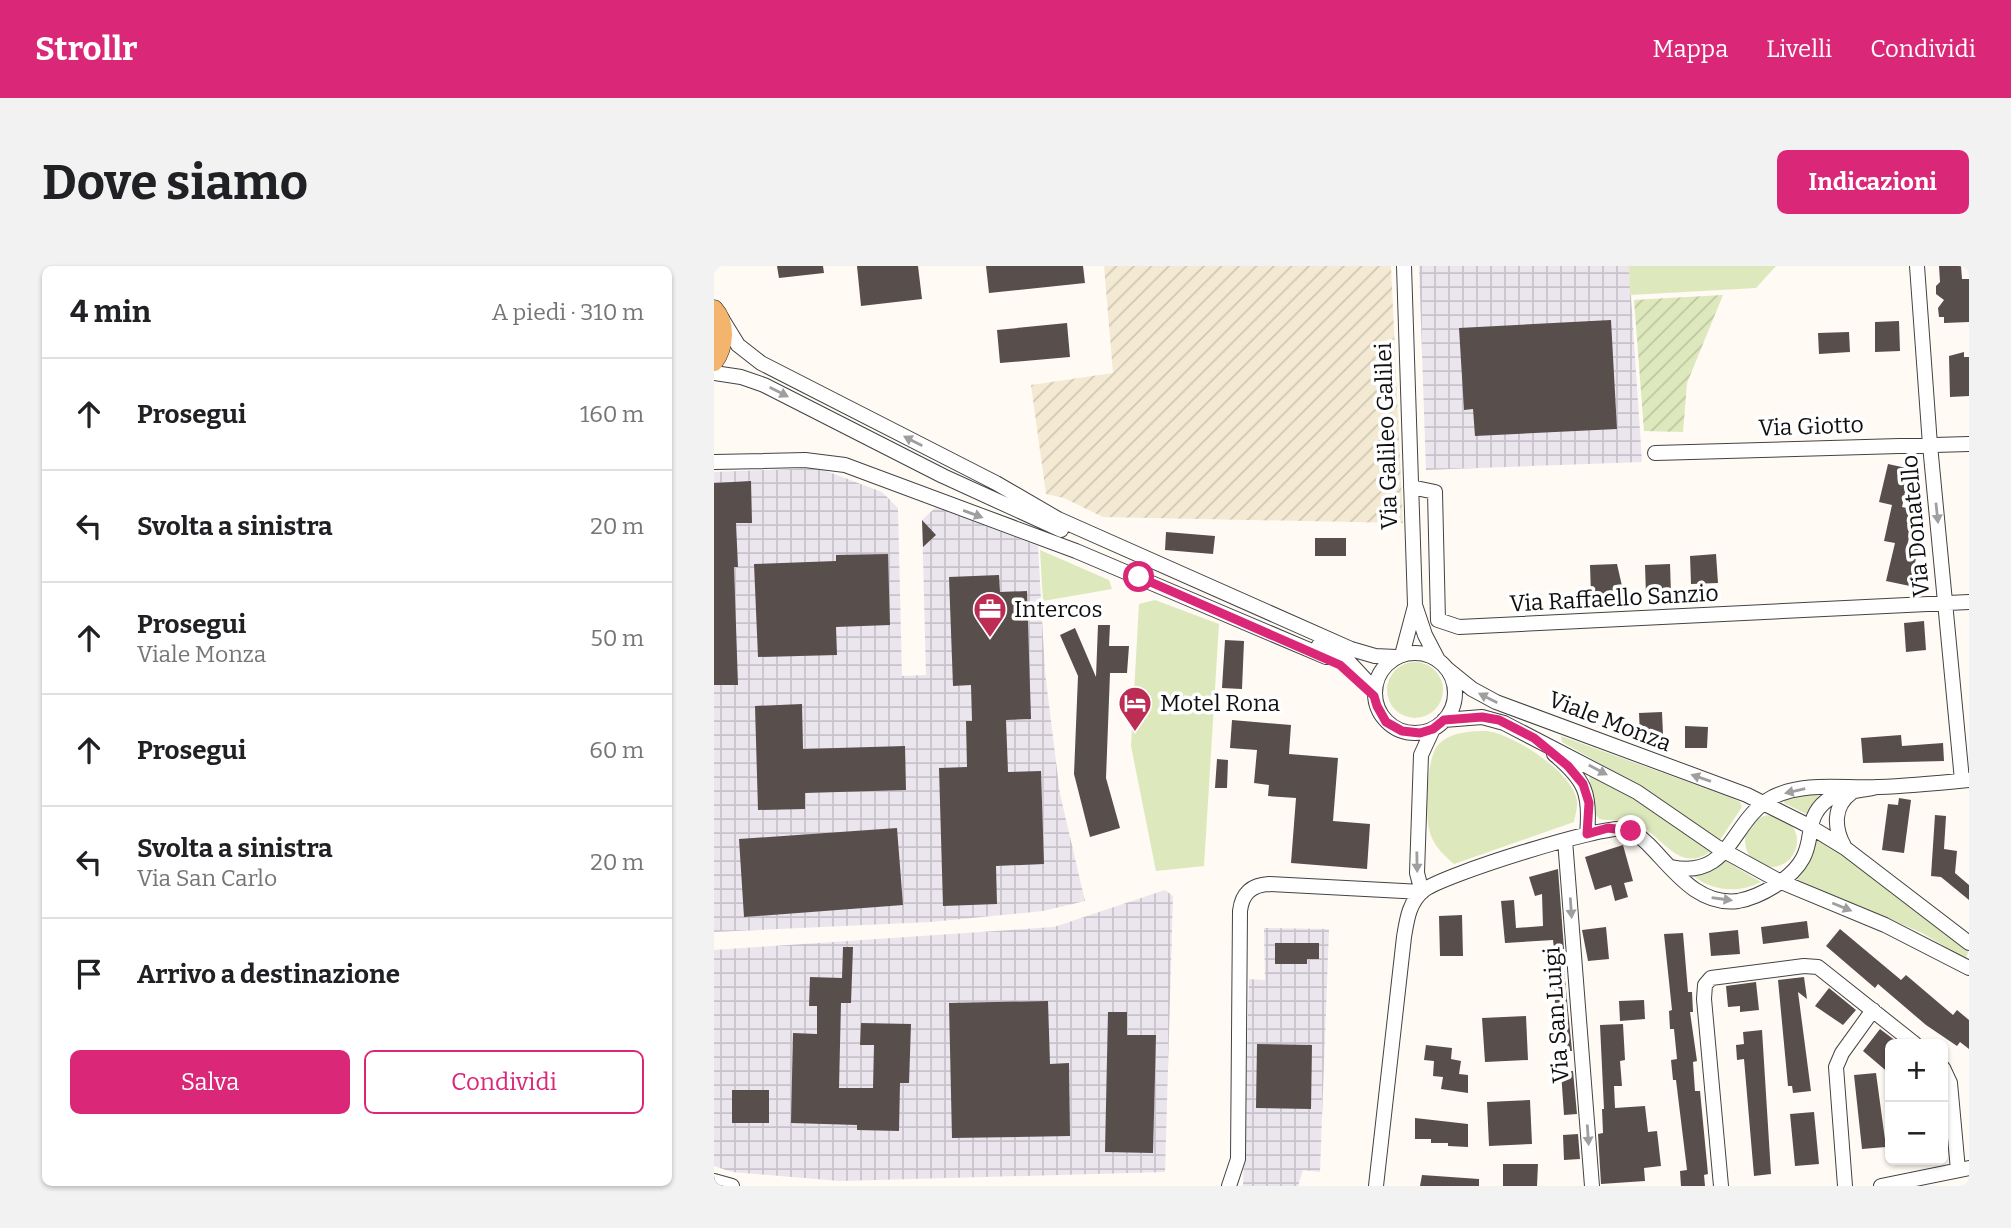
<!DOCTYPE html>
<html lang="it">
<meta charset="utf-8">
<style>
:root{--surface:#fff;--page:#f2f2f2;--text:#202124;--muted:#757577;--line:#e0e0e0;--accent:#db2777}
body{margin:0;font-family:Bitter,serif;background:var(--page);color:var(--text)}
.controls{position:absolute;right:21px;bottom:21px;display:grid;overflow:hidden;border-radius:10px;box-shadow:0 2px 5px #0004}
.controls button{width:63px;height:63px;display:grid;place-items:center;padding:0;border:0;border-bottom:2px solid var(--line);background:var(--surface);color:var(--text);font:35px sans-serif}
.stop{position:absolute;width:21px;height:21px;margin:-16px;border:5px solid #db2777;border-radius:50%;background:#fff}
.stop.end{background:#db2777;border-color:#fff;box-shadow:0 2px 7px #0008}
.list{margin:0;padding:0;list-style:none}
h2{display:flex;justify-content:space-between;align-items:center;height:91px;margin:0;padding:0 28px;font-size:30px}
h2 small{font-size:23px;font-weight:400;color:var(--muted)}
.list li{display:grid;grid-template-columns:46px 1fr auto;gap:21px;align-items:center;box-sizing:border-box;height:112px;padding:0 28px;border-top:2px solid var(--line)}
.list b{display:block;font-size:26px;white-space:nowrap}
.list p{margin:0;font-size:23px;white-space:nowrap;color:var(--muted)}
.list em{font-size:23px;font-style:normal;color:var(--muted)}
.actions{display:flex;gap:14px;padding:21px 28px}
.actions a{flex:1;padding:16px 0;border:2px solid var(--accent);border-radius:10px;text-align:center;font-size:24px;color:var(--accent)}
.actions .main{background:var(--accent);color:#fff}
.icon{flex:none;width:38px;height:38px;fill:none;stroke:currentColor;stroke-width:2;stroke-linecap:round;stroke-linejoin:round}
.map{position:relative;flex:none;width:1255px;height:920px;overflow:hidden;border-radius:10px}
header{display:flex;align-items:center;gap:42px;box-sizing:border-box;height:98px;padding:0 35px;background:var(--accent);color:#fff}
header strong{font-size:33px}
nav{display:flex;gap:38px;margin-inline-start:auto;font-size:24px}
.intro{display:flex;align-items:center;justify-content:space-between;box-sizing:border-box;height:168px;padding:0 42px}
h1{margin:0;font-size:49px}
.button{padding:18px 32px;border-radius:10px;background:var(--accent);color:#fff;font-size:24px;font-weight:700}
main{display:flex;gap:42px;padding:0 42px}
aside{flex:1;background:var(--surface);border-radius:10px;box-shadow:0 2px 5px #0004}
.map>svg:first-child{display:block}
</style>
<header>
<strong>Strollr</strong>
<nav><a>Mappa</a><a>Livelli</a><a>Condividi</a></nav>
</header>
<div class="intro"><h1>Dove siamo</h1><a class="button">Indicazioni</a></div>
<main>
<aside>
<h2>4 min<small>A piedi · 310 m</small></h2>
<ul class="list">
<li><svg class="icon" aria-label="ahead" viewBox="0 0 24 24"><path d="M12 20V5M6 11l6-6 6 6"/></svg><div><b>Prosegui</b></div><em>160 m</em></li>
<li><svg class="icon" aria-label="left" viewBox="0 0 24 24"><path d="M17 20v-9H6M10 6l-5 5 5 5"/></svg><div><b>Svolta a sinistra</b></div><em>20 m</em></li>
<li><svg class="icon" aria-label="ahead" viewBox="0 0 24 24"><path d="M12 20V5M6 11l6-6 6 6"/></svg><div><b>Prosegui</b><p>Viale Monza</p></div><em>50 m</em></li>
<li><svg class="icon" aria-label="ahead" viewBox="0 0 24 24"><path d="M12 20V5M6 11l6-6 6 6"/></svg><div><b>Prosegui</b></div><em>60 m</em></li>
<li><svg class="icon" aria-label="left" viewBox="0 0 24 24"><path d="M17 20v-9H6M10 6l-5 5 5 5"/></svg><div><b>Svolta a sinistra</b><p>Via San Carlo</p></div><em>20 m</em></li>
<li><svg class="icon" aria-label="arrive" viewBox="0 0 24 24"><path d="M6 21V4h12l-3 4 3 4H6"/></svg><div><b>Arrivo a destinazione</b></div></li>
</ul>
<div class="actions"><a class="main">Salva</a><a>Condividi</a></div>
</aside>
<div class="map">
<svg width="1255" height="920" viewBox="0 0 1255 920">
<defs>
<pattern id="industrial-grid" width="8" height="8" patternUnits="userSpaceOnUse" patternTransform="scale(1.75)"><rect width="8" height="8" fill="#ebe5ee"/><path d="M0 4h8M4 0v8" fill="none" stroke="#c8c3cb"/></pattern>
<pattern id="farmland-furrows" width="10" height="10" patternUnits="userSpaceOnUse" patternTransform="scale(1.75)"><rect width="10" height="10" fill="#f4ead3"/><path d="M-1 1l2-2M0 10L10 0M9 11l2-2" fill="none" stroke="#d0c8b4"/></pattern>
<pattern id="garden-furrows" width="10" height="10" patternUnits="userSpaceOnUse" patternTransform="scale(1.75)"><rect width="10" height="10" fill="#dde9bd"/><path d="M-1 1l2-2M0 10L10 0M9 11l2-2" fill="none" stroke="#bdc7a1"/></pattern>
</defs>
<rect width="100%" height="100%" fill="#fffaf3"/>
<!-- industrial -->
<path fill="url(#industrial-grid)" d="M705 0H915L928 196 712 204Z
M104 202 168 226 184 242 188 410 212 409 208 254 222 241 324 280 331 406 346 528 371 635 329 645 216 656 0 666V206Z
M451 624 459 630 451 906 126 915 18 906 0 900V684L340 661Z
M550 662 615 663 606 906 589 904 584 920H529L535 713 551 714Z"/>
<!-- farmland -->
<path fill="url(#farmland-furrows)" d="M390 0H677L689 257 389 251 350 232 332 228 317 119 399 107Z"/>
<!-- grass -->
<path fill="#dde9bd" d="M915 0H1062L1042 22 916 29Z
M326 284 395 314 398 323 329 335Z
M441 334 505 358 490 600 442 605 417 480 425 338Z
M673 424a28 28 0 1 1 56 0a28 28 0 1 1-56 0Z
M773 465C799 468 858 506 863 534 864 541 861 550 860 556L740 598C729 589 718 578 715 563 711 546 712 488 726 477 738 466 757 465 773 465Z
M847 470 1018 532 1026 536 1028 541 1006 574 938 527 848 476Z
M875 509 933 539 998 584C966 610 949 570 923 558 911 552 897 556 885 553L880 546Z
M1093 528 1108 530 1092 548 1070 537 1071 533Z
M1031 575a26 26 0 1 1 52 0a26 26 0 1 1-52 0Z
M1099 571 1111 575 1255 683 1252 693 1208 667 1080 612Z
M1008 593 1047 616C1024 628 998 625 978 609Z"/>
<!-- garden -->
<path fill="url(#garden-furrows)" d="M1009 29 973 117 969 166 930 165 920 34Z"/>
<!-- building -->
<path fill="#584e4c" d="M63 0H109L110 7 65 12Z
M143 0H204L208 33 147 40Z
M272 0H369L371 17 275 27Z
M1225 0H1247L1248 13H1255V56L1230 57V51H1225L1224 42 1230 34 1222 28V20L1226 16Z
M897 54 903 163 761 170 759 143 750 144 745 62Z
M1185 55 1186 85 1161 86V56Z
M353 57 356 91 286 97 283 64Z
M1135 66 1136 86 1105 88 1104 67Z
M1250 86V91H1255V130L1236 131 1235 90Z
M1174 198 1197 203 1188 241 1202 244 1193 280 1204 283 1196 320 1172 315 1181 277 1170 275 1178 239 1165 236Z
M37 215 38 257H22L24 301H20L24 419H0V217Z
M208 254 222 269 209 281Z
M452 266 501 270 499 288 451 284Z
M601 272H632V290H601Z
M174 288 176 359 122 361 123 389 44 391 40 298 122 295V289Z
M1002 288 1004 317 977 318 976 290Z
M903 298 908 320H901V329H877L876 299Z
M956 298 957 328 932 329 931 299Z
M285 309 286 326 313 325 317 453 292 454 294 506 327 505 330 598 282 600 283 638 229 640 225 502 253 501 252 455H258L257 419 239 420 235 311Z
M1210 355 1212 384 1192 386 1190 357Z
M384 359H396L395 380H415L413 407H396L392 512 406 562 376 571 360 508 364 410 346 369 361 362 382 411Z
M511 374 530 375 528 423 508 422Z
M88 438 89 483 191 480 192 524 91 527V543L44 544 41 440Z
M948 446 949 468 926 469 925 447Z
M518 454 577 459 575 488 624 492 619 555 656 558 653 603 577 597 582 532 554 530 555 519 540 517 543 484 516 482Z
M971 460 994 461 993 482H971Z
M1187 469 1188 480 1229 477 1230 495 1149 497 1147 472Z
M503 493 514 494 513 522H501Z
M1185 532 1197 534 1190 587 1168 584 1174 538 1184 539Z
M1221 549 1232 550 1230 583 1243 585 1241 607 1255 619V634L1227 611 1217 610Z
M183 562 189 639 30 651 25 573Z
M909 579 919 615 910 617 914 631 901 635 897 619 881 624 871 591Z
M844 603 850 683H840L839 674 791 677 787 635 800 634 802 662 829 660 828 628 821 630 815 611Z
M748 649 749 690H726L725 650Z
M1093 655 1095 672 1049 678 1047 661Z
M892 661 895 693 874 695 868 664Z
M1126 663 1187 714 1192 709 1239 749 1243 744 1255 754V783L1246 776 1243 780 1212 759 1164 718 1161 722 1112 680Z
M1024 664 1026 688 997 690 995 667Z
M969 667 974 726H978L979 746H976L983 795 979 796 981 825H986L994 908 990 909 991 920H967L966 905 973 904 962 814H959L957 794 963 793 960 763H956L955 745 958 744 950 668Z
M561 677H605V693H593V698H561Z
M129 681H139L137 737H127L125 822H159L160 779H146L147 757 197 758 195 817H186L185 865 143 864V859L77 857 79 767 103 768V740H95L96 711 128 712Z
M840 693H849L858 785H853V772H848L846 739H841Z
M1090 711 1093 733 1084 726 1097 825 1079 827 1078 820H1074L1064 714Z
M1042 716 1045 744 1026 746V740L1014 741 1012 720Z
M1115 722 1142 744 1129 759 1101 740Z
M930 734 931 753 906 755 905 735Z
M334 735 336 798 355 797 356 870 238 872 235 737Z
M394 746H413V769H442L439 887 391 886Z
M812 750 814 794 771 796 768 752Z
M909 758 911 794 906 795 908 820H900L901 842 931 840 934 866 943 865 947 900 930 902 931 915 887 918 884 868 889 867 888 843H890L886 759Z
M1166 763 1186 778H1176V808L1149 785Z
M1048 764 1057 908 1040 910 1030 793 1023 794 1022 779 1030 778 1029 766Z
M543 778 598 779 597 843 542 842Z
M712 779 738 782 737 793 747 795 745 808 754 809V827L727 823 729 811 719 810 720 795 710 794Z
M859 805 863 848 850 849 847 806Z
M1162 807 1172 881 1148 883 1140 809Z
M18 824H55V857H18Z
M816 834 818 878 775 880 773 836Z
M1100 846 1105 898 1081 900 1076 848Z
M701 852 754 858V881L734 880V877H717V873H701Z
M864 868 866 893 850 894 849 869Z
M789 898H824L823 920H789Z
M708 909 765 913V920H706Z"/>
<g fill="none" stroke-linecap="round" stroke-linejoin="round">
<defs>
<path id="minor" d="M690 0 701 339 711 369 724 394
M1203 0 1216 179 1248 514
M8 53 24 79 47 97 282 217 344 253 637 383 661 390 682 391
M0 107 27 111 50 119 229 210 347 264
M941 187 1255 178
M0 196 91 194 131 199 362 285 612 391
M697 221 721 226 724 354 745 361 1255 336
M605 379 635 396 660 423
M661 427a40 40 0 1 1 80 0a40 40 0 1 1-80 0Z
M688 389 701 340
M732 402 758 423 782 436 1033 529 1095 560 1131 582 1255 677
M730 454 768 451 790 457 923 526 1003 581 1065 615 1171 659 1255 702
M840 488C871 514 877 527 873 568
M851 574 878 920
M1130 580C1120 562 1119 540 1137 527
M957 601C1018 614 1016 554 1059 531 1092 515 1130 523 1165 521 1195 520 1225 517 1255 514
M708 626 703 607 707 489 719 463
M1229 802 1236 817 1244 904
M0 915 18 920
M515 920 524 893 526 645C528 628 537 619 555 618L708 626
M662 920 690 671C693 653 695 636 710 624 729 609 890 558 912 563 921 565 927 572 934 578 959 603 983 640 1024 635 1046 631 1078 613 1089 592 1100 572 1091 552 1112 535 1126 525 1147 525 1163 521
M1007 920 990 733 991 719 997 712 1090 700 1104 701 1201 778
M1131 920 1122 801 1128 787 1159 744
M1167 920 1255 902"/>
<path id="major" d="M0 43C13 57 11 81 0 96"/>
</defs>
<!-- minor casing -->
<use href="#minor" stroke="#434343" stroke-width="16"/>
<!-- major casing -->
<use href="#major" stroke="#212121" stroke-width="19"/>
<!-- minor -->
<use href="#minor" stroke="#fff" stroke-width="14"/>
<!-- major -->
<use href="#major" stroke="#f3b56e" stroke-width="18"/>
</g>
<!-- one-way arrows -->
<defs><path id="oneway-solid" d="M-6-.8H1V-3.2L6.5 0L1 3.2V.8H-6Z" transform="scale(1.75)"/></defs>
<g fill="#9f9f9f">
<use href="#oneway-solid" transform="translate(65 126) rotate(27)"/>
<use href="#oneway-solid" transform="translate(199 175) rotate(-153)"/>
<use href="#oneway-solid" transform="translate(1223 247) rotate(84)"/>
<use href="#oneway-solid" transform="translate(259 248) rotate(20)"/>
<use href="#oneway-solid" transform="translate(774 432) rotate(-153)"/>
<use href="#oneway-solid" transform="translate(884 504) rotate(28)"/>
<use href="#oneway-solid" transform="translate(987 512) rotate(-161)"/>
<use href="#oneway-solid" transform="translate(1081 525) rotate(167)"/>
<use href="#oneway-solid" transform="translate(703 596) rotate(89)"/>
<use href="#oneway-solid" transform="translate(1008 633) rotate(8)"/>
<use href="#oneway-solid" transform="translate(1128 641) rotate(22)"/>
<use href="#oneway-solid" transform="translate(857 642) rotate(86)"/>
<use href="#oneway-solid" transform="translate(874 869) rotate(86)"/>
</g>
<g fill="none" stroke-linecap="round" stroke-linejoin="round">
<!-- route -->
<path stroke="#db2777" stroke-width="9" d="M425 311 626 399 660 430 663 440 672 456 688 465 706 467 719 463 730 454 768 451 785 454 820 472 854 500 869 518 875 537 873 568 894 562 917 565"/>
</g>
<!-- icons -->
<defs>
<symbol id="office-pin" viewBox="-11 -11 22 30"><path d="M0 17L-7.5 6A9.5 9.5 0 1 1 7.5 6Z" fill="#bc2c53" stroke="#fff"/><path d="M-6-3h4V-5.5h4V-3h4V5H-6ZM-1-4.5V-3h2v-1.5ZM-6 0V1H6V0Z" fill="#fff"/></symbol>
<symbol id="hotel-pin" viewBox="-11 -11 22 30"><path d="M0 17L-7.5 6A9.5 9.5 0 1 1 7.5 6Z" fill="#bc2c53" stroke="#fff"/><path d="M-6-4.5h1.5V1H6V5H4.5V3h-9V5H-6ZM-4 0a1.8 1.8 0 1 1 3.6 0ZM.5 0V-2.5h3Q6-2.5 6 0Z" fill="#fff"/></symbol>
</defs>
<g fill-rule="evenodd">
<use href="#office-pin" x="257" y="324" width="38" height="52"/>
<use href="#hotel-pin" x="402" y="418" width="38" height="52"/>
</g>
<g text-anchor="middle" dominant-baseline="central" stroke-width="7" stroke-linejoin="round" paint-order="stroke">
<!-- street labels -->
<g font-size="23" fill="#101010" stroke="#fff">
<text transform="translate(1097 160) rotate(-2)">Via Giotto</text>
<text transform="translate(672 170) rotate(-92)">Via Galileo Galilei</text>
<text transform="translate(1201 260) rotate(-95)">Via Donatello</text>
<text transform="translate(900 332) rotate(-3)">Via Raffaello Sanzio</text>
<text transform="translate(896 455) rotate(21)">Viale Monza</text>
<text transform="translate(842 749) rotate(-94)">Via San Luigi</text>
</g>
<!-- poi labels -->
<g font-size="23" fill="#101010" stroke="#fff" text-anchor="start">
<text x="300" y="343">Intercos</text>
<text x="446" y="437">Motel Rona</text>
</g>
</g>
</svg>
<div class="controls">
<button>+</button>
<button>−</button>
</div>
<div class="stop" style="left:425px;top:311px"></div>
<div class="stop end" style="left:917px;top:565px"></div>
</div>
</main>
